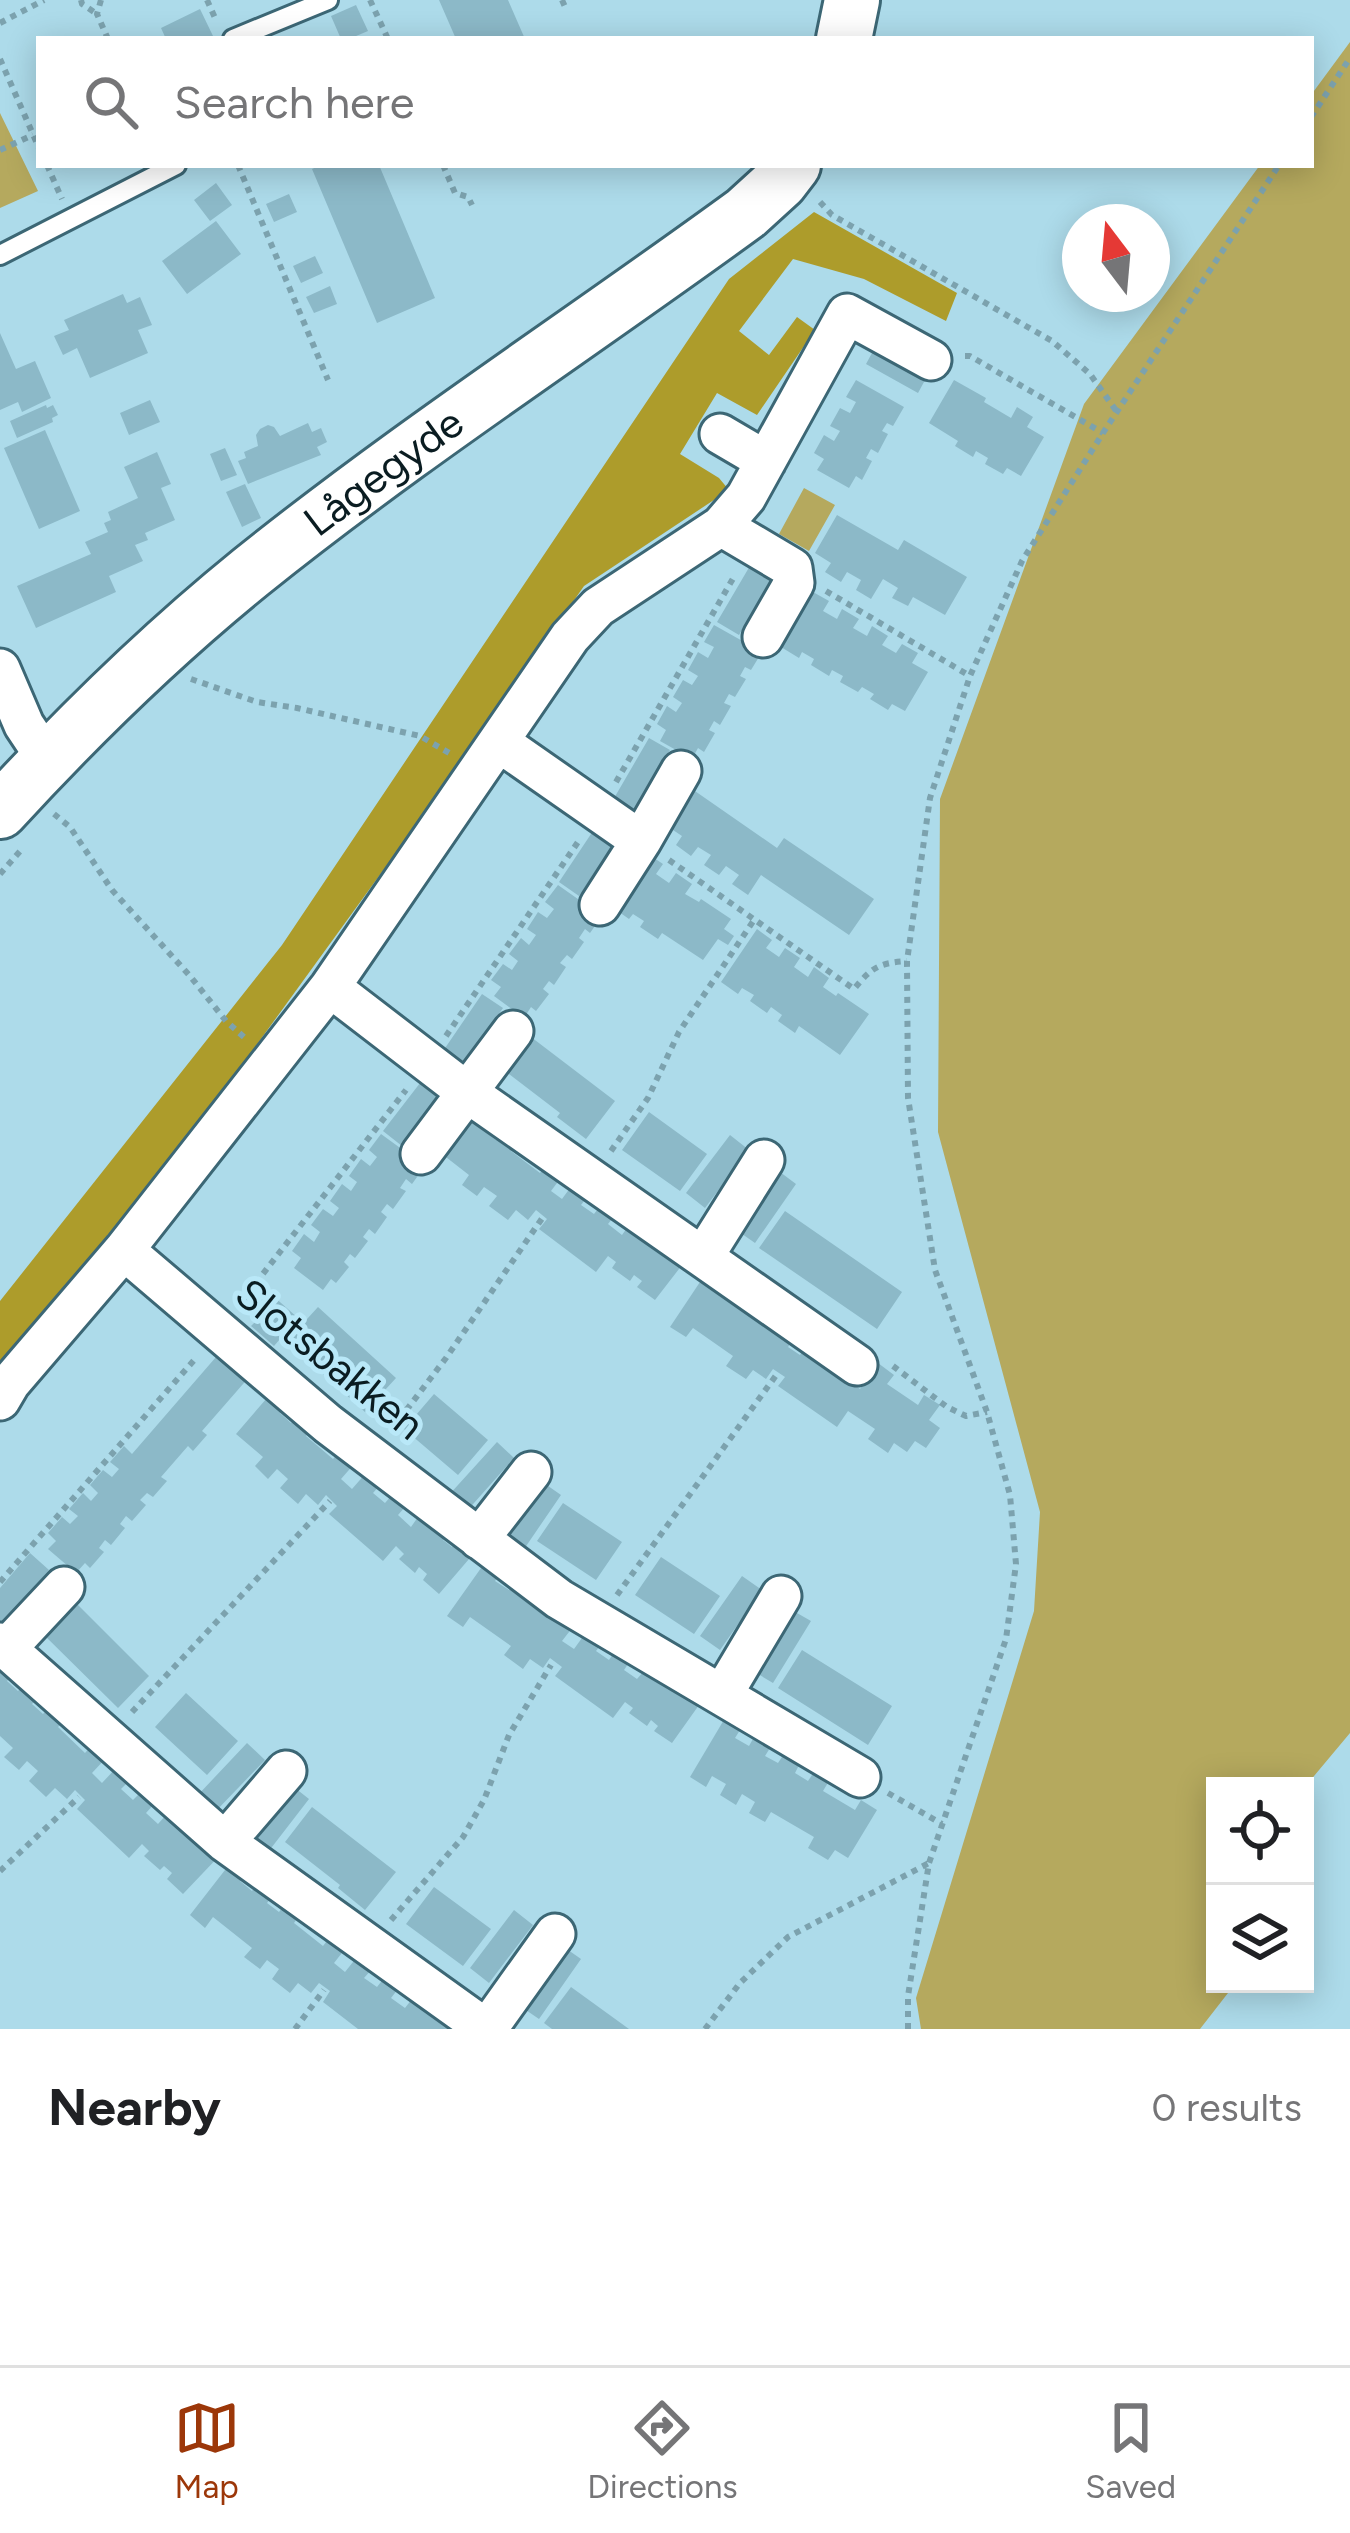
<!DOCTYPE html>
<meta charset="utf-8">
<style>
:root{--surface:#fff;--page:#f6f6f6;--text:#202124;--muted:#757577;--line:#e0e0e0;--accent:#9c3709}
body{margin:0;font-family:Figtree,sans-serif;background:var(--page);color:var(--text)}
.controls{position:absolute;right:36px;bottom:36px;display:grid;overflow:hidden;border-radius:0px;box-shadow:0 6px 30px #0003}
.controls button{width:108px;height:108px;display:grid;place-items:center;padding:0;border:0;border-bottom:3px solid var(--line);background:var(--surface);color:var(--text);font:60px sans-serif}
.compass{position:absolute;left:1062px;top:204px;width:108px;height:108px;border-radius:50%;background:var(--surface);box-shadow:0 6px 30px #0003;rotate:344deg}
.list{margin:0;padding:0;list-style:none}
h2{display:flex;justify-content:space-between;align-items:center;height:156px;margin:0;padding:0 48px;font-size:51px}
h2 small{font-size:39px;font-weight:400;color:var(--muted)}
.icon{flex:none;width:66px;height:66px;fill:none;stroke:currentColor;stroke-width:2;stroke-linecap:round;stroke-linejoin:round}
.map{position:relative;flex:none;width:1350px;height:2029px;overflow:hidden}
.search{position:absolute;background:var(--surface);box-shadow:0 6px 30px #0003;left:36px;right:36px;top:36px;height:132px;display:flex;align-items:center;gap:30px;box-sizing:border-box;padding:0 42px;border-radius:0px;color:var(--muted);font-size:45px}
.sheet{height:336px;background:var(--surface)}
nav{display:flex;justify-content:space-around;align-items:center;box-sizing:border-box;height:168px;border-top:3px solid var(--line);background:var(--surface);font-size:33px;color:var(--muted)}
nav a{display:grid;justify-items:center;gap:6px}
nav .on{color:var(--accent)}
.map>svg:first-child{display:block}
</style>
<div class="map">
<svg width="1350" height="2029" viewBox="0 0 1350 2029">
<rect width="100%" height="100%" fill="#addbea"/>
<!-- green -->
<path fill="#b5a95e" d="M1350 42V1733L1309 1782 1312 1890 1305 1898V1786H1215V1984H1235L1200 2029H921L916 1998 1034 1611 1040 1512 938 1132 940 799 1084 404 1260 165H1311V95Z
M0 113 38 191 0 208Z
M804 488 835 505 809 551 779 534Z"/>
<!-- forest -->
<path fill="#ad9c2b" d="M814 212 957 293 946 321 864 279 793 259 739 331 769 355 797 317 815 330 757 415 717 393 680 454 719 478 729 490 584 586 453 774 229 1083 0 1371V1301L282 945 729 279Z"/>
<!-- building -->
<path fill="#8cb9c8" d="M439 0H508L525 39H456Z
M356 5 368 31 349 39H341L331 16Z
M200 9 213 36 206 39H166L161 28Z
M321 165H379L435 298 377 323 312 169Z
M216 183 232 205 210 221 194 200Z
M289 194 297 212 274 222 266 204Z
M216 221 241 254 187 294 162 261Z
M315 256 323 273 301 283 293 266Z
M330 286 337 304 314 313 306 297Z
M123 294 127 303 140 297 152 325 138 330 148 353 90 378 77 348 63 355 54 336 69 330 64 320Z
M0 333 16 369 35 361 51 398 22 412 18 402 0 410Z
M878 342 930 371 918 393 866 364Z
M856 380 904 407 893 426 887 423 882 431 888 434 878 453 871 449 866 458 872 461 862 480 856 476 849 488 817 470 824 459 814 453 824 435 834 441 840 431 830 426 840 408 850 413 856 402 846 397Z
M954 380 986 398 984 402 1011 418 1017 407 1033 417 1027 427 1044 437 1021 476 1007 468 1003 474 985 464 988 458 976 451 973 457 955 446 958 441 929 423Z
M150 400 160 422 129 435 120 413Z
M46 405 47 408 53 405 58 415 52 418 53 422 17 438 10 421Z
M308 423 312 432 321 428 327 442 317 447 321 455 248 484 238 461 246 458 244 452 258 446 256 435 260 429 268 425 274 427 280 436Z
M45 430 80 511 39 529 4 448Z
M225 448 237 475 221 481 210 454Z
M157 452 171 484 161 488 175 520 145 533 148 540 135 545 143 561 109 576 116 592 36 628 17 586 91 554 85 542 108 532 104 523 111 520 108 512 138 498 124 467Z
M245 484 261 518 242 527 226 492Z
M837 515 898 550 904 540 967 577 945 615 913 597 908 606 892 598 898 588 883 579 871 599 856 590 861 580 847 572 841 582 825 572 831 563 815 553Z
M754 559 775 572 739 635 717 622Z
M813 592 829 601 823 611 837 619 842 609 859 619 853 628 867 636 872 626 888 636 882 645 896 653 902 644 918 653 912 663 928 672 905 711 892 704 888 710 870 699 874 694 862 687 858 692 840 682 843 676 832 670 829 676 811 665 814 659 802 652 799 658 781 647Z
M714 625 762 652 751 670 745 667 740 676 746 679 735 697 729 694 724 703 731 706 720 725 714 721 709 730 715 733 704 752 698 748 692 759 660 741 666 730 657 724 667 706 676 712 682 703 673 697 683 680 692 685 698 676 688 670 698 652 708 658 714 647 704 642Z
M649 738 670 750 634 812 613 800Z
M692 789 777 848 784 838 874 899 849 935 761 875 748 895 732 884 739 875 726 866 719 875 704 865 711 855 698 847 691 856 676 845 682 836 667 826Z
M599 822 620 836 579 896 559 882Z
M648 854 663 864 656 874 669 883 676 873 692 884 685 894 699 902 701 899 731 919 724 929 734 936 728 945 718 939 703 960 662 933 658 939 640 927 644 921 633 914 629 919 612 907Z
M558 885 602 916 590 933 585 929 579 938 584 942 572 959 567 955 560 963 566 967 554 985 549 981 543 989 549 994 536 1011 531 1007 524 1018 494 996 501 987 491 980 503 964 512 970 518 961 509 954 521 938 529 945 536 935 527 929 538 912 547 918 554 909 545 902Z
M757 929 772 940 766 948 779 957 785 948 800 958 794 967 808 977 814 967 829 978 823 987 836 996 838 993 869 1014 840 1055 799 1026 795 1033 778 1021 782 1015 771 1007 767 1013 750 1001 754 995 742 988 738 994 721 982Z
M482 994 503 1008 461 1068 441 1054Z
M531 1037 615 1101 586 1139 557 1117 560 1113 505 1071Z
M427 1074 447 1089 402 1146 383 1131Z
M475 1110 490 1121 483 1130 496 1140 503 1130 518 1141 511 1151 540 1173 547 1164 563 1175 551 1191 562 1199 573 1184 588 1196 581 1205 594 1214 601 1205 615 1215 608 1224 622 1235 629 1225 689 1256 655 1300 637 1287 642 1281 634 1275 630 1281 612 1268 616 1262 608 1256 596 1272 539 1229 547 1219 536 1210 528 1220 516 1210 508 1220 489 1206 497 1196 484 1187 477 1196 462 1185 469 1175 442 1154Z
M649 1112 707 1154 680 1191 622 1150Z
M381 1134 425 1166 412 1184 406 1179 400 1188 406 1191 393 1209 387 1204 381 1212 387 1217 375 1234 369 1229 363 1237 368 1241 355 1258 350 1254 344 1262 349 1267 336 1283 331 1279 323 1290 294 1268 301 1258 292 1251 304 1234 314 1242 320 1232 311 1225 323 1209 333 1216 339 1208 330 1201 342 1184 351 1191 357 1182 349 1176 361 1159 370 1166 377 1157 369 1150Z
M730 1135 749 1150 705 1208 686 1193Z
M776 1169 796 1184 755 1243 735 1229Z
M785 1211 902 1292 877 1329 759 1248Z
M708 1270 799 1332 788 1347 800 1355 810 1340 848 1380 860 1389 878 1363 894 1375 887 1384 918 1405 924 1395 940 1405 929 1420 940 1428 926 1448 915 1441 907 1452 894 1443 888 1453 868 1439 875 1429 848 1411 837 1427 778 1386 785 1377 773 1369 766 1379 753 1370 746 1379 726 1366 733 1356 693 1328 686 1337 670 1327Z
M263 1287 298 1318 274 1346 251 1326 260 1317 247 1306Z
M318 1307 396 1378 365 1412 287 1341Z
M216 1357 229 1368 234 1362 250 1376 202 1431 207 1435 193 1451 188 1446 161 1477 167 1481 153 1497 147 1493 140 1500 146 1505 132 1521 126 1516 120 1524 125 1528 111 1545 105 1540 99 1548 104 1552 90 1568 85 1563 76 1573 48 1549 56 1541 48 1533 62 1517 70 1524 78 1516 69 1509 83 1493 91 1501 98 1493 90 1485 103 1470 112 1477 119 1469 110 1462 124 1446 132 1454Z
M273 1391 287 1404 280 1413 291 1423 298 1414 313 1427 306 1436 333 1459 341 1450 355 1463 341 1479 352 1489 366 1473 380 1485 373 1493 385 1503 392 1495 405 1507 398 1515 411 1527 418 1517 427 1525 435 1517 451 1530 443 1540 452 1547 459 1538 475 1552 439 1594 423 1580 427 1574 419 1567 415 1573 399 1559 404 1554 396 1546 383 1561 329 1514 337 1506 326 1495 318 1505 306 1494 298 1504 280 1488 288 1479 277 1469 268 1479 255 1466 263 1457 236 1434Z
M434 1394 488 1440 458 1475 404 1429Z
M497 1442 514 1458 466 1512 448 1496Z
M541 1481 561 1495 520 1555 499 1540Z
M563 1503 622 1542 596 1580 537 1541Z
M30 1553 49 1570 0 1625V1588Z
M661 1557 720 1596 694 1634 635 1595Z
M486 1561 502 1572 495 1581 509 1590 515 1581 530 1591 524 1600 554 1621 560 1612 576 1623 562 1641 574 1649 587 1631 603 1642 596 1651 609 1660 615 1651 630 1661 624 1670 637 1679 644 1671 678 1680 671 1690 680 1696 687 1686 704 1698 672 1743 654 1731 658 1726 651 1720 647 1726 629 1713 633 1708 625 1702 613 1718 555 1676 562 1667 550 1658 543 1668 530 1659 523 1669 504 1655 511 1646 470 1617 463 1627 447 1616Z
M742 1576 762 1590 720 1650 700 1636Z
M74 1601 149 1676 118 1708 42 1633Z
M790 1609 811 1621 773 1683 753 1671Z
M802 1650 892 1706 868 1745 778 1688Z
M0 1658 15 1673 7 1681 18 1691 26 1683 40 1696 32 1704 43 1714 50 1706 65 1720 58 1727 85 1753 92 1745 106 1758 92 1773 102 1783 116 1768 129 1781 121 1789 133 1800 141 1792 154 1804 146 1813 158 1824 166 1815 175 1824 183 1815 198 1830 190 1839 198 1847 206 1838 222 1853 183 1894 167 1879 172 1873 164 1866 160 1870 144 1856 149 1851 142 1844 129 1858 77 1809 85 1800 75 1790 67 1799 55 1788 46 1797 29 1781 38 1771 27 1761 19 1770 4 1757 13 1748 0 1736Z
M186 1693 238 1741 207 1775 155 1727Z
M728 1713 745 1722 735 1738 749 1746 758 1730 775 1740 765 1756 778 1763 784 1754 800 1763 795 1773 808 1781 814 1772 829 1781 823 1791 855 1810 861 1800 877 1810 848 1858 835 1850 828 1860 808 1848 814 1837 771 1812 765 1822 749 1813 755 1802 742 1794 736 1805 720 1795 726 1784 712 1776 706 1787 690 1777Z
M247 1743 265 1760 215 1812 197 1796Z
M290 1784 309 1799 265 1856 246 1842Z
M312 1807 396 1872 365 1910 338 1888 340 1885 285 1842Z
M232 1861 247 1873 240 1881 252 1891 259 1882 274 1894 267 1903 279 1912 286 1903 300 1914 294 1923 323 1946 330 1937 345 1949 334 1963 345 1972 357 1957 372 1969 364 1978 377 1987 384 1978 398 1989 391 1998 405 2008 412 1999 421 2007 429 1997 445 2010 438 2019 447 2026 454 2017 470 2029H358L323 2002 330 1991 319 1983 311 1993 298 1983 290 1993 272 1979 279 1969 267 1960 260 1969 244 1957 252 1948 213 1917 205 1928 190 1915Z
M434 1887 491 1929 463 1966 406 1924Z
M514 1910 533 1925 489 1983 470 1968Z
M561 1945 581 1959 539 2019 520 2006Z
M571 1987 629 2029H552L544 2023Z"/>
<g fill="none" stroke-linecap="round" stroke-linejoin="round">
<defs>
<path id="lane" d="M233 39 328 0
M0 255 176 165"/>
<path id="street" d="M720 434 766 461
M721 526 792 568 794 583 763 637
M0 669 24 725 48 761
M499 742 641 841
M600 905 641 841 681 771
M330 987 468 1093 857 1365
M421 1154 513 1031
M124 1250 328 1424 559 1599 860 1777
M703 1257 764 1160
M0 1400 10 1383 124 1250 330 987 570 637 598 607 721 526 746 497 847 314 931 360
M479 1539 531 1472
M0 1643 225 1842 486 2029
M6 1649 64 1587
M722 1695 781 1596
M225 1842 286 1771
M487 2029 555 1934"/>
<g id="secondary">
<path d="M844 39 852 0"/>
<path id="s1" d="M0 811C78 726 161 645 251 572 410 444 582 333 746 213L780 182 793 165"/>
</g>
</defs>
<!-- lane casing -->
<use href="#lane" stroke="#3c6775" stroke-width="24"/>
<!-- street casing -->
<use href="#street" stroke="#3c6775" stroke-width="45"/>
<!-- secondary casing -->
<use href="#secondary" stroke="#3c6775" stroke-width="60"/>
<!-- path -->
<path stroke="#7ca2ae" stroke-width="6" stroke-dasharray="6 6" stroke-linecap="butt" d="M81 0 82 4 97 14
M101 0 97 14 108 39
M207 0 216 20
M370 0 388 39
M562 0 566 9
M0 23 44 0
M0 59 39 148
M1311 117 1350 58
M0 150 33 135
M47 165 62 199
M238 165 328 380
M443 165 455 193 468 197 472 205
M820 202 832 215 1052 341 1090 374 1117 412
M965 356H970L1103 433
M826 591 970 676
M191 679 257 702 297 708 420 736 451 754
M616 782 735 575
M54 814 70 827 112 890 190 976 226 1021 245 1038
M669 860 854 989C872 967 879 963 907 961
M0 874 21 850
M446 1036 580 839
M611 1151 648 1098 679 1032 754 920
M241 1302 406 1090
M893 1366 947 1407 966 1416 987 1412
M392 1429 446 1358 543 1217
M0 1582 195 1359
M617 1595 777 1374
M132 1712 330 1501
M888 1793 942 1824
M0 1871 79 1797
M391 1920 463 1837 484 1800 509 1735 551 1665
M295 2029 324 1990
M705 2029 740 1983 788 1937 929 1863
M908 2029V1996L929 1863 1006 1639 1016 1564 1010 1495 987 1412 935 1270 908 1098 907 961 930 798 970 676 1022 561 1103 433 1279 165"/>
<!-- lane -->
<use href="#lane" stroke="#fff" stroke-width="18"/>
<!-- street -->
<use href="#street" stroke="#fff" stroke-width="39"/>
<!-- secondary -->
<use href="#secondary" stroke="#fff" stroke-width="54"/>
</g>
<g text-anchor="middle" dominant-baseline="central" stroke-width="10" stroke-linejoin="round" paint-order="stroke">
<!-- street labels -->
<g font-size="42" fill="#0a1c21" stroke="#b9e8f8">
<text stroke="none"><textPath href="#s1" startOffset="513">Lågegyde</textPath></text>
<text transform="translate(330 1359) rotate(39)">Slotsbakken</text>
</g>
</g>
</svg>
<div class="controls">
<button><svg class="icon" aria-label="locate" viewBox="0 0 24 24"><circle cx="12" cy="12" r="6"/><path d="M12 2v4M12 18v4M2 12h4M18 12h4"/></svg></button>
<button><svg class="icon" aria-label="layers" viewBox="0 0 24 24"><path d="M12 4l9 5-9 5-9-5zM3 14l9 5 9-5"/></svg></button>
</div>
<svg class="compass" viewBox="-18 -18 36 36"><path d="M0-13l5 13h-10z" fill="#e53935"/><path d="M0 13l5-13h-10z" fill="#757577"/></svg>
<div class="search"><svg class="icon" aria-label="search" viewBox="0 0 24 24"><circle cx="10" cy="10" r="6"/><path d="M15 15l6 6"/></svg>Search here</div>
</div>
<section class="sheet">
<h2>Nearby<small>0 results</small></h2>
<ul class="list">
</ul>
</section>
<nav>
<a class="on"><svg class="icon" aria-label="map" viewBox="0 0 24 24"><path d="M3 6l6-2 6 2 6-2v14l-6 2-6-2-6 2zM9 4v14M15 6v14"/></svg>Map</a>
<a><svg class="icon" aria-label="directions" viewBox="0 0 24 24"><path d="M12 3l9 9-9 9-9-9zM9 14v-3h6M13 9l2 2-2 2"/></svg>Directions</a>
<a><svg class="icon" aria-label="saved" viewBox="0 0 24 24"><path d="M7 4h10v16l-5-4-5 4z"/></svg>Saved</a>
</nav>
